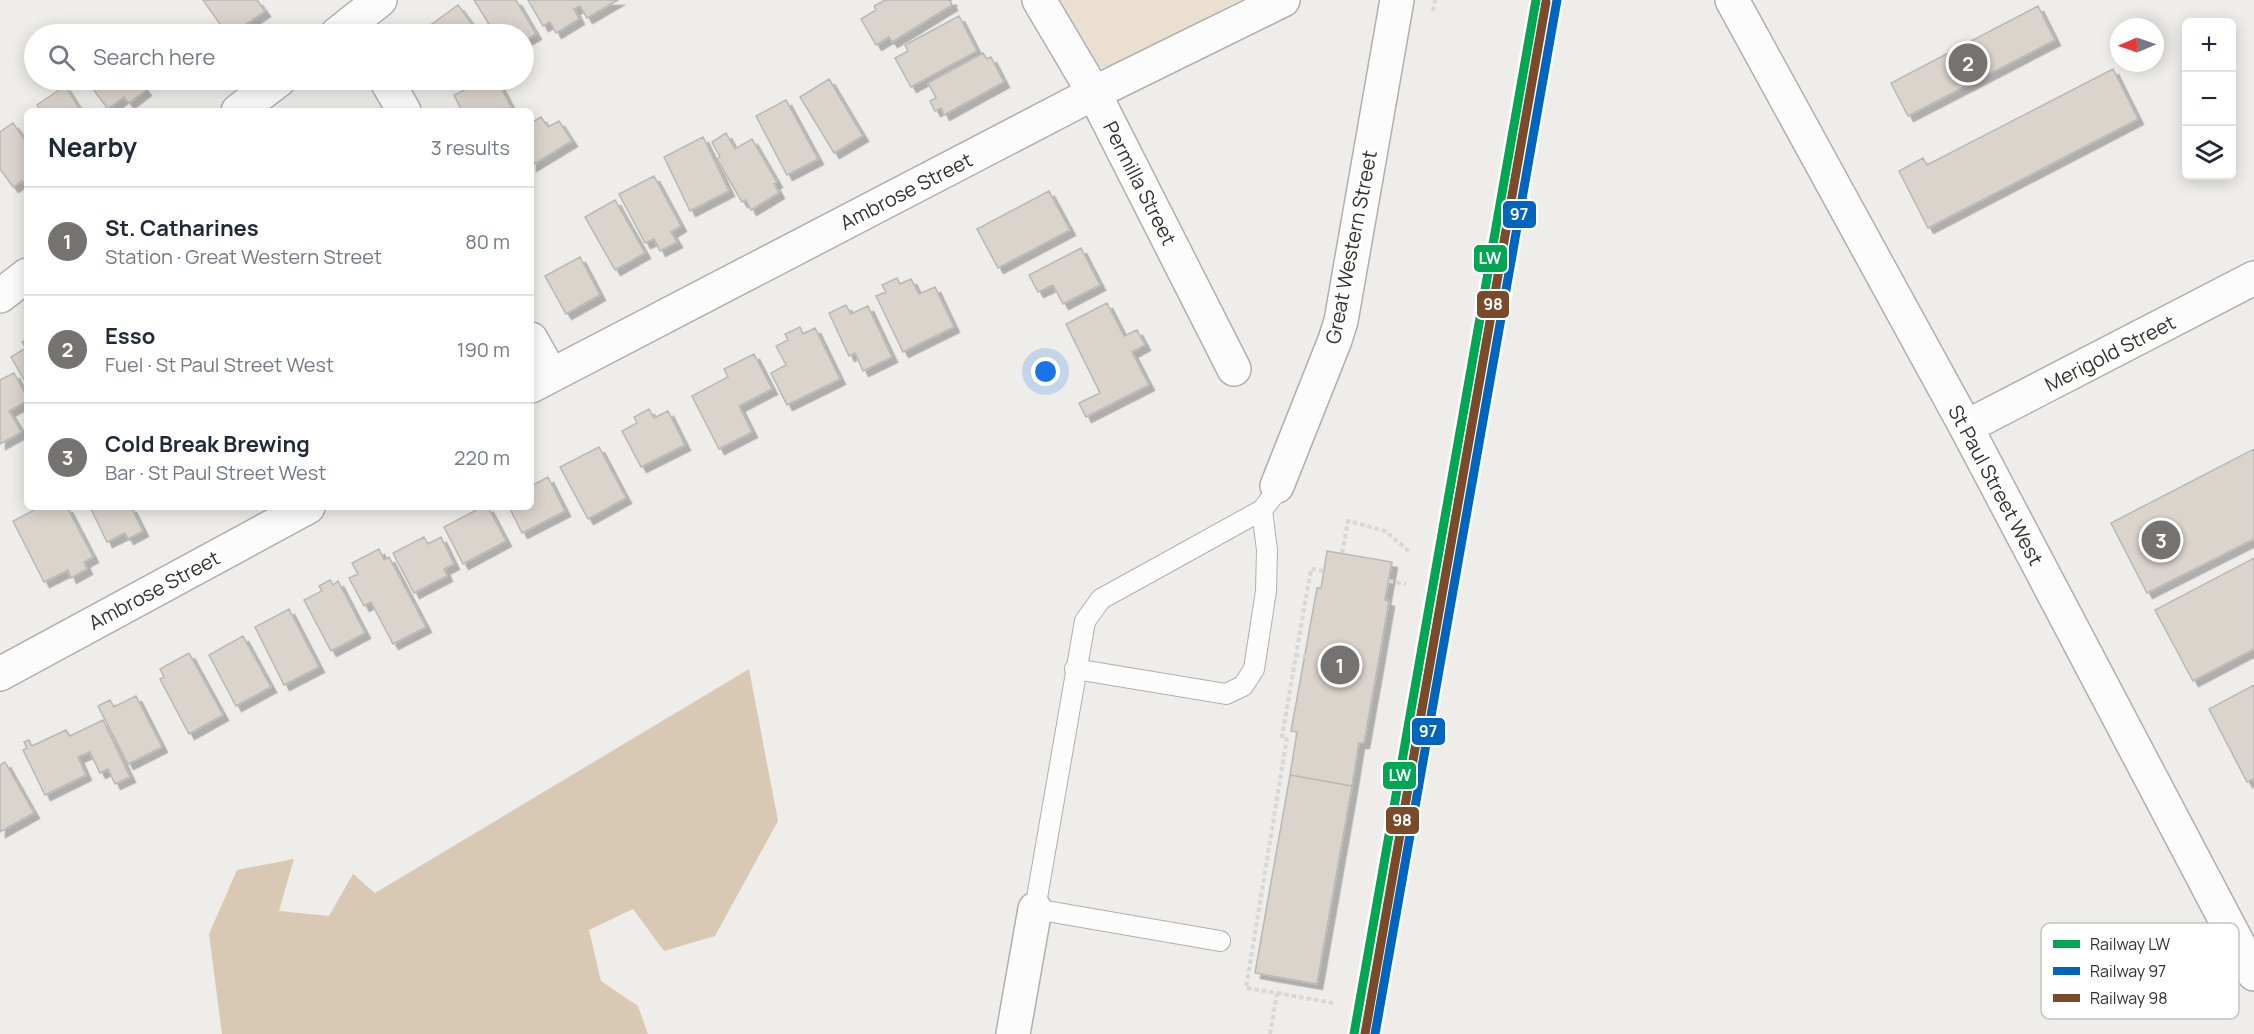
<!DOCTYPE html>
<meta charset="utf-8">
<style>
:root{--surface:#fff;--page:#f2f2f3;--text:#1f2937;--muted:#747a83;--line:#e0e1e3;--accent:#757371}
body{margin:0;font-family:Manrope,sans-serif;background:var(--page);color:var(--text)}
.controls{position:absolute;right:18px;top:18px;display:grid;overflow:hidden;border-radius:9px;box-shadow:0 3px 15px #0003}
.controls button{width:54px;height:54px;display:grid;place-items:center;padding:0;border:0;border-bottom:2px solid var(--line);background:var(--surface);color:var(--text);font:30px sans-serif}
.compass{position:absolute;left:2110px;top:18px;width:54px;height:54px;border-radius:50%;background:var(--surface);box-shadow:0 3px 15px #0003;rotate:268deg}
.you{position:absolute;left:1046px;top:372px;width:21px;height:21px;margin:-15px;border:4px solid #fff;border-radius:50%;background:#1a73e8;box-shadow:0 0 0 9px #1a73e833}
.badge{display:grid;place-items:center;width:39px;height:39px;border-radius:50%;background:var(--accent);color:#fff;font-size:20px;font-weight:700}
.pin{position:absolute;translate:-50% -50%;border:3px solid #fff;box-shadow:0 2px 6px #0006}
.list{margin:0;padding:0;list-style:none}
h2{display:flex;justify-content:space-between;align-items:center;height:78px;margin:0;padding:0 24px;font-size:26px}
h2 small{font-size:20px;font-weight:400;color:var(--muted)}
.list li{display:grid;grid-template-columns:39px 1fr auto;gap:18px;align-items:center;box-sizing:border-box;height:108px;padding:0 24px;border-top:2px solid var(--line)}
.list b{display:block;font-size:22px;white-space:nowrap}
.list p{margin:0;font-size:20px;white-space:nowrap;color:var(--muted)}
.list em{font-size:20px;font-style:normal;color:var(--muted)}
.icon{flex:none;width:33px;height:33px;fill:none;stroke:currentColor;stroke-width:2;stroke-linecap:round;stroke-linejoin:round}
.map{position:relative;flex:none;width:2254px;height:1034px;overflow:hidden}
.search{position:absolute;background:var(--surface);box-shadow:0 3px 15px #0003;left:24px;top:24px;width:510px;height:66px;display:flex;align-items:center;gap:15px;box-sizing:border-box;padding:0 21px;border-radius:33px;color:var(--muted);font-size:22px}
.panel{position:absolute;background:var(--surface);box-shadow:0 3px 15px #0003;left:24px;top:108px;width:510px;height:402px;border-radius:9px}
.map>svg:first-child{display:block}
</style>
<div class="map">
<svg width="2254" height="1034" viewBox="0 0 2254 1034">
<defs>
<filter id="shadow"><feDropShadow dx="5.5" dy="5.5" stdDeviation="0" flood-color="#0004"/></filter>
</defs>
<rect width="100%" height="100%" fill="#efedea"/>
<!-- green -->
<path fill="#eadfd1" d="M1055 0H1240L1112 67H1096Z"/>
<!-- forest -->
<path fill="#d9c8b4" d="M749 669 778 821 715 936 664 951 633 909 589 930 601 981 638 1006 648 1034H222L209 934 237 870 294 859 279 911 329 916 353 874 375 893Z"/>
<!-- building -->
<path fill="#dbd4cc" stroke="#b9b8b5" stroke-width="1.5" filter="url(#shadow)" d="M203 0H257L265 11 232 34H227Z
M474 0H516L536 34 524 41V34H495Z
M528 0H618L587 18 580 6 574 9 579 19 556 33 550 22 543 26Z
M885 0H952L950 1 952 5 892 42 889 37 876 45 861 19 876 10 874 6Z
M458 5 478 32 474 34H427L424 30Z
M2038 6 2055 40 1908 116 1891 83Z
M959 16 977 51 911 87 895 58 908 51 905 45Z
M983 53 987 59 991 57 1004 82 944 115 941 108 935 111 930 101 936 98 928 83Z
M2113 69 2138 119 1928 228 1899 171 1923 158 1927 165Z
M829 79 863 136 834 153 800 97Z
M86 80H138L146 90 129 103 124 97 108 109Z
M485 80H497L513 111H462L454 95Z
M65 86 81 111H41L37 105Z
M786 100 818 159 787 175 756 116Z
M541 117 548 127 559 121 572 141 531 166V123Z
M13 123 27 143V188L22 181 13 187 0 169V132Z
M726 133 735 149 752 139 777 182 774 184 779 193 751 210 746 200 742 202 717 159 720 157 712 142Z
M703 137 729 191 690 211 664 157Z
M654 176 681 226 671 232 677 242 660 251 654 239 645 243 619 194Z
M1049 191 1070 230 998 268 977 229Z
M615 200 645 253 615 270 585 217Z
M1081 248 1100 285 1063 304 1053 285 1038 292 1029 275Z
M580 257 600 295 566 314 545 276Z
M897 278 900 284 911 279 919 294 935 287 954 327 903 352 876 296 886 292 882 285Z
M1107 303 1124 336 1137 330 1145 345 1132 352 1149 385 1086 417 1079 403 1100 393 1066 324Z
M846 305 851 314 868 306 892 357 863 371 855 353 849 356 829 313Z
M800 327 803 334 815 328 840 379 787 405 771 373 786 365 776 346 788 340 785 334Z
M27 339V385L11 357 26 348 22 342Z
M754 354 772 389 739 406 752 432 719 449 692 396 728 377 724 369Z
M14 373 27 397V401L9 411 22 432 0 444V380Z
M649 409 654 418 668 411 685 445 641 467 622 431 637 423 634 417Z
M599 447 626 498 588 519 560 467Z
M2254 449V539L2147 593 2111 523Z
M548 477 565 511 522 533 509 507H531V486Z
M40 507H67L93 557 84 562 87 569 71 578 68 570 44 582 13 521Z
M90 507H131L143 531 128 539 125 533 107 542Z
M482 507H488L506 541 463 564 444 527Z
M424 537 428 544 441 537 454 564 444 569 447 576 414 593 393 553Z
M379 549 384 560 389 557 426 627 393 644 371 602 364 606 349 578 358 574 352 563Z
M1327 551 1392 562 1385 600 1389 601 1377 670 1364 743H1359L1352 786 1290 775 1297 732 1291 731 1317 588H1321Z
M2254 558V649L2193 681 2155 610Z
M330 580 333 585 338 581 365 633 331 651 304 600 322 591 319 586Z
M289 609 319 667 284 685 255 627Z
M243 636 271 687 236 706 209 655Z
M189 653 223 715 189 734 160 679 164 677 160 669Z
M2254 685V779L2247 782 2209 709Z
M136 696 162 747 128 764 98 706 110 700 114 707Z
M103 720 130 777 115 784 108 769 100 773 90 752 78 757 86 775 45 795 23 750 27 748 24 742 29 740 32 746 66 730 70 736Z
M5 762 34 813 0 832V765Z
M1290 775 1352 786 1317 984 1255 973Z"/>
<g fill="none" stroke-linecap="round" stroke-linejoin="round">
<defs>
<path id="lane" d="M1075 669 1226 694 1243 686 1254 669 1266 591 1267 550 1262 510
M1220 941 1035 909 1085 621 1101 599 1262 510 1273 496 1277 486"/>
<path id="street" d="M1039 0 1094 93 1234 369
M337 34 380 0
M386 80 404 111
M238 111 279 80
M0 296 27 275
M531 339 551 375
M531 386 1094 93 1283 0
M1966 427 2254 278
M1277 486 1335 340 1341 321 1397 0
M0 674 308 507
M1013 1034 1035 909"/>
<path id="secondary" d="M1732 0 1966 427 2254 974"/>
</defs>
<!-- lane casing -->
<use href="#lane" stroke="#b1afae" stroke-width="22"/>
<!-- street casing -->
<use href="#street" stroke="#b1afae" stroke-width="36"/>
<!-- secondary casing -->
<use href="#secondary" stroke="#b1afae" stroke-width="36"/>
<!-- path -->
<path stroke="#d7d7d6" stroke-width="4" stroke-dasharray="4.5 3" stroke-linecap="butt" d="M1433 11 1435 0
M1342 553 1348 521 1385 531 1411 553
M1389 581 1406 584
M1295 655 1305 656
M1277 993 1333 1003
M1270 1034 1277 993 1246 988 1287 737 1282 736 1311 569 1324 571"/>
<!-- lane -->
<use href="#lane" stroke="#fdfcfc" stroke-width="20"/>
<!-- street -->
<use href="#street" stroke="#fdfcfc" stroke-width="33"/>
<!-- secondary -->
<use href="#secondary" stroke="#fdfcfc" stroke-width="33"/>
<defs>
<path id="rail-1" d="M1354 1034 1536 0"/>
<path id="rail-2" d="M1375 1034 1557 0"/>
<path id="rail-3" d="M1365 1034 1546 2"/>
</defs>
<!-- rail-1 casing -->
<use href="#rail-1" stroke="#fff" stroke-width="14"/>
<!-- rail-2 casing -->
<use href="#rail-2" stroke="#fff" stroke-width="14"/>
<!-- rail-3 casing -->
<use href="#rail-3" stroke="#fff" stroke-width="14"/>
<!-- rail-1 -->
<use href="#rail-1" stroke="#00a651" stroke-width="9"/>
<!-- rail-2 -->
<use href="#rail-2" stroke="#0065bd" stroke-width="9"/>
<!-- rail-3 -->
<use href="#rail-3" stroke="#7a4b2a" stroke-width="9"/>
</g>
<g text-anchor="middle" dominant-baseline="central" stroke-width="6" stroke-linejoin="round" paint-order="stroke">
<!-- street labels -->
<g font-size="20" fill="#333230" stroke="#fff">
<text transform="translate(1140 183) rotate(63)">Permilla Street</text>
<text transform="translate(906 191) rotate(-27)">Ambrose Street</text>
<text transform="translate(1351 247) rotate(-79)">Great Western Street</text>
<text transform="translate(2110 353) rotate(-27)">Merigold Street</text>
<text transform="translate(1996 485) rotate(62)">St Paul Street West</text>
<text transform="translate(154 590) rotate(-28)">Ambrose Street</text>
</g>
</g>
<!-- legend -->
<rect x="2041" y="923" width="198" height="96" rx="9" fill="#fff" stroke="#c2c2c1" stroke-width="1.5"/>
<rect x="2053" y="940" width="27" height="8" fill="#00a651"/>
<rect x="2053" y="967" width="27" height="8" fill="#0065bd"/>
<rect x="2053" y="994" width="27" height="8" fill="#7a4b2a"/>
<g font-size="16" fill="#333230">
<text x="2090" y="950">Railway LW</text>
<text x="2090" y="977">Railway 97</text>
<text x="2090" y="1004">Railway 98</text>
</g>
<g stroke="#fff" stroke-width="2">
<rect x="1502" y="200" width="35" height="29" rx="6" fill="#0065bd"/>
<rect x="1473" y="244" width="35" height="29" rx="6" fill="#00a651"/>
<rect x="1476" y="290" width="34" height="29" rx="6" fill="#7a4b2a"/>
<rect x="1411" y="717" width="35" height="29" rx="6" fill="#0065bd"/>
<rect x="1382" y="761" width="35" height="29" rx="6" fill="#00a651"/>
<rect x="1385" y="806" width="35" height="29" rx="6" fill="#7a4b2a"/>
</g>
<g font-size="16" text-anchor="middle" font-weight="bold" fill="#fff">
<text x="1519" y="220">97</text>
<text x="1490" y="264">LW</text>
<text x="1493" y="310">98</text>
<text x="1428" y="737">97</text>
<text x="1400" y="781">LW</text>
<text x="1402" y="826">98</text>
</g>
</svg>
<div class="controls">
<button>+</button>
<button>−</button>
<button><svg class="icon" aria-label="layers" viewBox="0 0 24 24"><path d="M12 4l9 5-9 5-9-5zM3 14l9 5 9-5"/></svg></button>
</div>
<svg class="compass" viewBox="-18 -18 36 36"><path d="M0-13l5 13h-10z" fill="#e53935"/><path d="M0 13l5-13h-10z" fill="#747a83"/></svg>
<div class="you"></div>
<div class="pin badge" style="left:1340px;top:665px">1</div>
<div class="pin badge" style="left:1968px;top:63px">2</div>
<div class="pin badge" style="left:2161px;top:540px">3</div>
<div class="search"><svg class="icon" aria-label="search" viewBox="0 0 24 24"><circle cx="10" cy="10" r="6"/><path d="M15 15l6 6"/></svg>Search here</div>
<section class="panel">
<h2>Nearby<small>3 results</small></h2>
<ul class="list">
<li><span class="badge">1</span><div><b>St. Catharines</b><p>Station · Great Western Street</p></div><em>80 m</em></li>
<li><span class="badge">2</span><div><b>Esso</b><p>Fuel · St Paul Street West</p></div><em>190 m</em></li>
<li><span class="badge">3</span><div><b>Cold Break Brewing</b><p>Bar · St Paul Street West</p></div><em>220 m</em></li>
</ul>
</section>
</div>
